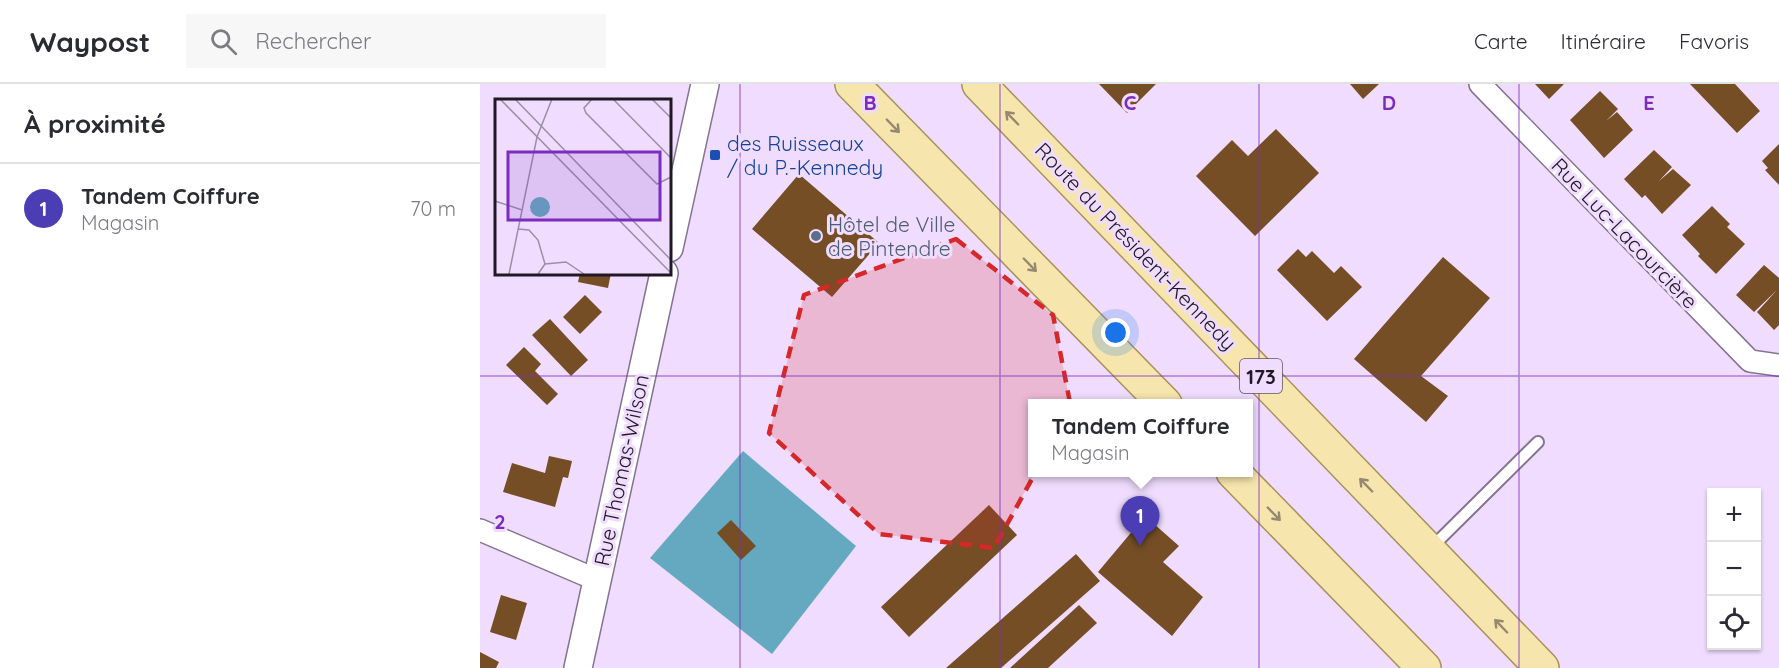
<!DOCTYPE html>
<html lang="fr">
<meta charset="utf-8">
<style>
:root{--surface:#fff;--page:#f7f7f7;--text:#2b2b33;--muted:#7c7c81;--line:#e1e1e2;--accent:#4b3eb5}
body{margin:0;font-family:Quicksand,sans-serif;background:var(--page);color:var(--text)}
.controls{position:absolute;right:18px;bottom:18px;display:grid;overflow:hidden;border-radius:0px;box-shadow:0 2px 4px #0004}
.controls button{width:54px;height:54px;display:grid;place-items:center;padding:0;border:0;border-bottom:2px solid var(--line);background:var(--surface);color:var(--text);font:30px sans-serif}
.you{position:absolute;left:636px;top:249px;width:21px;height:21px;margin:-15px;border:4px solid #fff;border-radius:50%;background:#1a73e8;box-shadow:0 0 0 9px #1a73e833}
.badge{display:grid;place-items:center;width:39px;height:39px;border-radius:50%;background:var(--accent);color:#fff;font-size:20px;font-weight:700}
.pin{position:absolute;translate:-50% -50px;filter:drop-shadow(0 2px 3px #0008)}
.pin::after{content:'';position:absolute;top:32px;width:21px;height:18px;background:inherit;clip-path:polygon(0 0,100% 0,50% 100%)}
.popup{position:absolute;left:548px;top:315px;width:225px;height:78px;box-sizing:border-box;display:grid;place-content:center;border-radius:0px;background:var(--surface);filter:drop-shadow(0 2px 4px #0005);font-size:20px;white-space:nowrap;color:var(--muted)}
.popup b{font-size:22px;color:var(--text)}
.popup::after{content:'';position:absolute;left:50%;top:100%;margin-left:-12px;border:12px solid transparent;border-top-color:var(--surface)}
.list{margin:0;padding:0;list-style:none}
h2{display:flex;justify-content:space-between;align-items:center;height:78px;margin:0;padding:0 24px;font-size:26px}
h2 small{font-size:20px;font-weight:400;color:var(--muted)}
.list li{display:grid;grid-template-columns:39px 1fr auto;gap:18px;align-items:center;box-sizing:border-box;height:90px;padding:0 24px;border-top:2px solid var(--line)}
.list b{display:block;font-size:22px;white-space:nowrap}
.list p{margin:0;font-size:20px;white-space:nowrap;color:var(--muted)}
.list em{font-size:20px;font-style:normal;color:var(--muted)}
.icon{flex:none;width:33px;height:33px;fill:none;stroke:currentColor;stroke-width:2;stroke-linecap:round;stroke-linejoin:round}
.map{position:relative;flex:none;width:1299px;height:584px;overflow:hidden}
header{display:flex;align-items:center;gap:36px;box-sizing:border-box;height:84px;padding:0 30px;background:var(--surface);border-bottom:2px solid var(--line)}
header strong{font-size:28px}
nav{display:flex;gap:33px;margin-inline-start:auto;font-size:21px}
.search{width:420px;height:54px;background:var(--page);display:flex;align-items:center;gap:15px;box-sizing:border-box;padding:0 21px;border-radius:0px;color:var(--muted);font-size:22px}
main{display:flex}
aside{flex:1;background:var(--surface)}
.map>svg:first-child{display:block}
</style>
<header>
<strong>Waypost</strong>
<div class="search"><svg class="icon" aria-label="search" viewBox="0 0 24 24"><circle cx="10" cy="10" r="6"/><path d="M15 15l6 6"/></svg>Rechercher</div>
<nav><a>Carte</a><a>Itinéraire</a><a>Favoris</a></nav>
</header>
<main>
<aside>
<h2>À proximité<small></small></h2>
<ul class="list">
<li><span class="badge">1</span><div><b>Tandem Coiffure</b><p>Magasin</p></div><em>70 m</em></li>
</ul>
</aside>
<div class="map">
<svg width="1299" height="584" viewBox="0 0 1299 584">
<rect width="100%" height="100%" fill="#efdcfe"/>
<!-- water -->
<path fill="#65a9c0" d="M263 367 376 462 292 570 170 474Z"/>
<!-- building -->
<path fill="#754e26" d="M619 0H676L647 29Z
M870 0H899L883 15Z
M1055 0H1084L1069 15Z
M1210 0H1255L1280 27 1257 49Z
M1120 7 1138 25 1126 37 1137 28 1153 46 1124 74 1090 36Z
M796 45 839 89 775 152 716 92 752 56 768 72Z
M1299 60V101L1285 86 1288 84 1282 77Z
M1174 66 1192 83 1179 97 1193 85 1211 101 1182 130 1165 111 1162 114 1144 95Z
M319 90 399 159 352 213 272 145Z
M1232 122 1250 140 1247 143 1265 160 1236 190 1218 172 1220 170 1202 151Z
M818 165 826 173 832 167 854 189 861 182 882 203 847 237 797 186Z
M963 173 1010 214 941 292 968 312 946 338 874 275Z
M1284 181 1299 194V241L1294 246 1277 228 1297 206 1274 228 1256 211Z
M100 189H131L128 204 98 198Z
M105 211 122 228 100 250 83 233Z
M70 235 108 276 91 292 52 251Z
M44 263 61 280 55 287 78 310 67 321 26 281Z
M69 372 92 377 88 394 83 393 75 423 23 408 32 379 65 389Z
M509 421 537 451 429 553 401 523Z
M665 432 699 462 683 478 723 513 692 552 618 488Z
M251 436 276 462 261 476 237 449Z
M596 470 620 497 521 584H466Z
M21 511 47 519 36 556 10 548Z
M599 521 617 539 568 584H530Z
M0 568 19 578 16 584H0Z"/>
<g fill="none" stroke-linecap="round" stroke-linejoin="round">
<defs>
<path id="service" d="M951 464 1058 358"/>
<path id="minor" d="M1000 0 1270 277 1299 281
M0 446 117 496"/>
<path id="tertiary" d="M189 164 225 0
M98 584 184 189"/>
<path id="primary" d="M372 0 685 320
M499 0 1062 584
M753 388 944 584"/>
</defs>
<!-- service casing -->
<use href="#service" stroke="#847391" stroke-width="14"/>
<!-- minor casing -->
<use href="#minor" stroke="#847391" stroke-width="24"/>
<!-- tertiary casing -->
<use href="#tertiary" stroke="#847391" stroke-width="30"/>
<!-- primary casing -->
<use href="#primary" stroke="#a7925a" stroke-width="36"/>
<!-- service -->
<use href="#service" stroke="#fff" stroke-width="10"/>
<!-- minor -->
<use href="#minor" stroke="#fff" stroke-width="21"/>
<!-- tertiary -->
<use href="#tertiary" stroke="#fff" stroke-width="27"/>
<!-- primary -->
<use href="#primary" stroke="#f6e5ad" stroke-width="33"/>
</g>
<!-- one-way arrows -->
<defs><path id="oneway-shaft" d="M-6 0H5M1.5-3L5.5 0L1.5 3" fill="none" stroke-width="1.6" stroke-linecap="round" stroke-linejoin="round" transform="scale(1.5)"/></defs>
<g stroke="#968970">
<use href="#oneway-shaft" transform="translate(532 34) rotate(-134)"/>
<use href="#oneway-shaft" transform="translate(413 42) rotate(46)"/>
<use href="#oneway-shaft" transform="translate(550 181) rotate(46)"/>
<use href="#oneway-shaft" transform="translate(886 401) rotate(-134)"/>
<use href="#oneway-shaft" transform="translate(794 430) rotate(46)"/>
<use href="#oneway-shaft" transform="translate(1021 542) rotate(-134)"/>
</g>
<!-- marked area -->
<path fill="#d62828" fill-opacity="0.2" stroke="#d62828" stroke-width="4.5" stroke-dasharray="12 8" stroke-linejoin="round" d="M476 155 573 231 591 324 514 464 399 450 289 349 324 211Z"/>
<!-- grid -->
<path fill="none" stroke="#7b2cbf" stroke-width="1.5" stroke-opacity="0.55" d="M260 0V584M520 0V584M779 0V584M1039 0V584M0 292H1299"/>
<!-- markers -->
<rect fill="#1a4fb4" stroke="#efdcfe" stroke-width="2" x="229" y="65" width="12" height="12" rx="3"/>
<circle fill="#5c6f8a" stroke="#efdcfe" stroke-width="2" cx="336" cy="152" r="6"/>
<g text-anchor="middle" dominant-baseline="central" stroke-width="6" stroke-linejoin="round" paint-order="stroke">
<!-- shield labels -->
<rect fill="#efdcfe" stroke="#5e5466" stroke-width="1.5" x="760" y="275" width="42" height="34" rx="4.5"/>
<g font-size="20" font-weight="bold" fill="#201925">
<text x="781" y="292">173</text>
</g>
<!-- transit labels -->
<g font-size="21" fill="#164399" stroke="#efdcfe" text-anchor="start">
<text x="247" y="59">des Ruisseaux<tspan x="247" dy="24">/ du P.-Kennedy</tspan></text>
</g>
<!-- service labels -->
<g font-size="21" fill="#4e5e75" stroke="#efdcfe" text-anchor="start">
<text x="348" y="140">Hôtel de Ville<tspan x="348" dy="24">de Pintendre</tspan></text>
</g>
<!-- street labels -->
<g font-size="21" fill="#201925" stroke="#efdcfe">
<text transform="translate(1145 149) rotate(46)">Rue Luc-Lacourcière</text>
<text transform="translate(656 162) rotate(46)">Route du Président-Kennedy</text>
<text transform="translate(141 386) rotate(-78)">Rue Thomas-Wilson</text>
</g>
</g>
<!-- overview -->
<g transform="translate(15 15)">
<rect width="176" height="176" fill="#efdcfe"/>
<path d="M35 108a10 10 0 1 1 20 0a10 10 0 1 1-20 0Z" fill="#65a9c0"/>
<path fill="none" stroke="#9c8ea7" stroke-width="1.5" d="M5 0 176 174M20 0 176 161M97 0 89 9 91 14 162 85 176 78M118 0 176 59M157 0 176 19M0 102 27 111M23 130 34 131 43 141 50 165 43 175M50 165 71 163 89 175M14 175 42 38 57 0"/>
<path fill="#7b2cbf" fill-opacity="0.15" stroke="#7b2cbf" stroke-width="3" d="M13 53H165V121H13Z"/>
<rect width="176" height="176" fill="none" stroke="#201925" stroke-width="3"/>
</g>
<g font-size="20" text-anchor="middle" font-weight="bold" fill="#7b2cbf" stroke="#efdcfe" stroke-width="6" stroke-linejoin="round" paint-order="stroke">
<text x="390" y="26">B</text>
<text x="650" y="26">C</text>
<text x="909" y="26">D</text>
<text x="1169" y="26">E</text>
<text x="20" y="445">2</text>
</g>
</svg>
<div class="controls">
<button>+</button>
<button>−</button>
<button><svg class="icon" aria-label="locate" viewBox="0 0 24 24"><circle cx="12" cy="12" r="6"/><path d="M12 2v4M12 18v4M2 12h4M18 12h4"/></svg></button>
</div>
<div class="you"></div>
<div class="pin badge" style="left:660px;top:462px">1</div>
<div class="popup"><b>Tandem Coiffure</b>Magasin</div>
</div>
</main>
